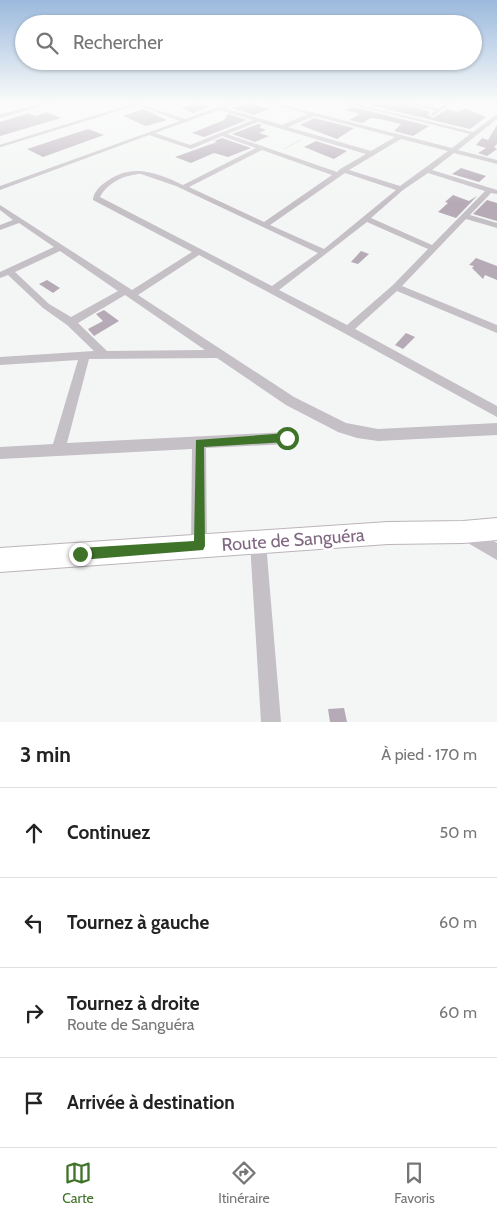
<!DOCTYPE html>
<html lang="fr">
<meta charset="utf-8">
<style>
:root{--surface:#fff;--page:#f6f6f6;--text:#222;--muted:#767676;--line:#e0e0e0;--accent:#40732a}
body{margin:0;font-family:Cabin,sans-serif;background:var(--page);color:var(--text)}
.stop{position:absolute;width:15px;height:15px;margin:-11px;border:4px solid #40732a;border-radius:50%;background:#fff}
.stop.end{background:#40732a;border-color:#fff;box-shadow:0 1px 5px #0008}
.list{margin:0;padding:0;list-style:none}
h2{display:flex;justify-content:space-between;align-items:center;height:65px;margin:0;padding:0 20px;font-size:21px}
h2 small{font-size:16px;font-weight:400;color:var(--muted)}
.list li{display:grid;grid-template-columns:32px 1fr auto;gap:15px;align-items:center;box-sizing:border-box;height:90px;padding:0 20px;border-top:1px solid var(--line)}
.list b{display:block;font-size:19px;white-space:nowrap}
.list p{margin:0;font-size:16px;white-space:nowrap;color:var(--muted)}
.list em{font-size:16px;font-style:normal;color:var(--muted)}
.icon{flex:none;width:28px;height:28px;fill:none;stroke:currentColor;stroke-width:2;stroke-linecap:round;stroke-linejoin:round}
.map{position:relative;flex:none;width:497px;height:722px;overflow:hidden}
.search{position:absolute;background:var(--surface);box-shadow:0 1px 4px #0004;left:15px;right:15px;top:15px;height:55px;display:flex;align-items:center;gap:12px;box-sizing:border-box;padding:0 18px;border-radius:28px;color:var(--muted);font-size:19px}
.sheet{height:425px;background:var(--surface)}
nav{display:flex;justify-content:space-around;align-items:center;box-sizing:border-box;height:70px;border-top:1px solid var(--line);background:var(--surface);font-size:14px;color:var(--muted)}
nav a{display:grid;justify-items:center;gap:2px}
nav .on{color:var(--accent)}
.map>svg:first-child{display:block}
</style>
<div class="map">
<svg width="497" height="722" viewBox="0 0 497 722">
<rect width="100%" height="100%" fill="#f3f6f4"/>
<!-- building -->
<path fill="#b5aab6" d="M195 103 209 107 193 113 181 108Z
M361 103H402L430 112 428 115 433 118 447 109 458 112 464 108 486 117 470 129Z
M246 104 254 105 269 109 254 115 231 108Z
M353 107 429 126 413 136 394 131 401 124 380 119 371 118 362 123 349 120 360 114 345 110Z
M143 109 167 120 146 126 123 116Z
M47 112 61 118 0 136V122L29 113 35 116Z
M228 114 247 120 204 137 192 133 224 120Z
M314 118 354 128 337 139 300 125Z
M258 124 262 125 259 127 266 130 259 133 269 136 255 142 232 134Z
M497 125V144L494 147 497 149 487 156 478 153 486 148 476 145 482 138 488 140Z
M88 129 104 135 43 157 27 149Z
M222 138 251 148 228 157 214 153 191 163 175 157 217 142 214 141Z
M316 141 341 149 347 151 334 159 304 147Z
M461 168 486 176 479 182 452 174Z
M453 195 469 201 477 196 456 218 438 212 448 203 445 202Z
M487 200 497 203V221L473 214Z
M361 251 369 254 358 264 351 262Z
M476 258 497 266V280L485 275 483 279 472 268 474 266 469 265Z
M47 280 60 288 53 293 39 284Z
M104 310 119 321 94 336 88 329 103 321 96 314Z
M406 333 415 337 403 349 395 345Z
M344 708 347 722H330L328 709Z"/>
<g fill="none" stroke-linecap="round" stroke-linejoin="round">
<defs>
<path id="secondary" d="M497 518V540L463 543 388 544 0 572V548L388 522 463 521Z"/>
</defs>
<!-- secondary casing -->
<use href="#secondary" stroke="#bcb4bc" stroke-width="2"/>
<!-- path -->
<path stroke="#bdb9be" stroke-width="1" stroke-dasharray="1 1" stroke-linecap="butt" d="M284 149 302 139"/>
<!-- lane -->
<path stroke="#c5bfc6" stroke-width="2.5" d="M0 146 136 104"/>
<!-- street -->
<path fill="#c5bfc6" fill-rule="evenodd" d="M46 103H52L0 118V114Z
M132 103H137L185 119 230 103H235L224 108 282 125 308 114 270 103H276L452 148 470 134 346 103H352L473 132 497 114V119L458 150 497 160V164L454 153 432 170 497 190V194L491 193 470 215 497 223V228L466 219 402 286 497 325V333L397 291 355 329 497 406V417L344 333 199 255 138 295 294 397 346 423 378 429 497 423V435L378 441 357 438 338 432 286 405 217 358 89 359 67 443 287 432 292 434 294 438 292 442 287 444 206 448 207 546 205 552 199 554 193 552 191 546 192 449 0 459V447L53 444 78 360 0 365V357L94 351 67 325 43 308 8 275 0 278V272L54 247 19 223 0 230V225L13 220 0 210V205L132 290 192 252 93 200C93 194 98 188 103 184 131 162 155 172 183 185L256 148 222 136 191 149 149 135 0 190V186L180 121ZM219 110 253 120 190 145 155 133ZM314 116 395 137 371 151 288 127ZM258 122 366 154 340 169 337 172 227 134ZM401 139 448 151 400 186 349 170ZM262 150 332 175 264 222 189 187ZM345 173 396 190 324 249 270 225ZM428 173 485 191 432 245 371 218 403 190ZM141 174 176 186 318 253 272 286 100 197C107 183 126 174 141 174ZM367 222 428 249 393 285 347 325 279 290ZM60 251 118 291 71 317 49 304 15 272ZM125 295 128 297 205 350 107 351 78 323Z
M405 103H412L438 108 447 103H452L433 116 430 114 435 111Z
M466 526 497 543V560L461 539 458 534 461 529Z
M258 535 264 537 266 543 281 722H261L250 543 252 537Z"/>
<!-- secondary -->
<use href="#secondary" fill="#fff" fill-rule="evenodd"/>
</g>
<!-- sky -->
<linearGradient id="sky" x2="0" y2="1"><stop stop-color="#9bb9dd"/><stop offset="0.5" stop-color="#fafbfa"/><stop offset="1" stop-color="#fafbfa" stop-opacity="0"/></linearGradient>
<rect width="497" height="204" fill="url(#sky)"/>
<!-- route -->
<path fill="#40732a" d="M287 433 292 438 287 442 204 447 205 546 203 550 80 560 76 558 74 554 76 550 80 548 194 541 196 440Z"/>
<g text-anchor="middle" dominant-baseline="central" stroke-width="5" stroke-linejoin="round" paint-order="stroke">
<!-- near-street labels -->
<g font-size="18" fill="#7f6781" stroke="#fff">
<text transform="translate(293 540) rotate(-4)">Route de Sanguéra</text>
</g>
</g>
</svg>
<div class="stop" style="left:287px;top:438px"></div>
<div class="stop end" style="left:80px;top:554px"></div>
<div class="search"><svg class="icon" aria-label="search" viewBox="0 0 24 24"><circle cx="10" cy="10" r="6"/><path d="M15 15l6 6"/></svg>Rechercher</div>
</div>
<section class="sheet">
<h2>3 min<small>À pied · 170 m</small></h2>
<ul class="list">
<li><svg class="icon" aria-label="ahead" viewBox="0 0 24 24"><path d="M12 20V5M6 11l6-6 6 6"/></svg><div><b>Continuez</b></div><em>50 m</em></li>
<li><svg class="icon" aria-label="left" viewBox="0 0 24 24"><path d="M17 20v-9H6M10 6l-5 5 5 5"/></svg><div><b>Tournez à gauche</b></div><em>60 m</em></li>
<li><svg class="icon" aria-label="right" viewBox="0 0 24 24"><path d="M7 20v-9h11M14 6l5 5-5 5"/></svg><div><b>Tournez à droite</b><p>Route de Sanguéra</p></div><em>60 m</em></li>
<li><svg class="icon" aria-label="arrive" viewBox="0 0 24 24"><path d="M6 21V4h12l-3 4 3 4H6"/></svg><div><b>Arrivée à destination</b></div></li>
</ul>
</section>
<nav>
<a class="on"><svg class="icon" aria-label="map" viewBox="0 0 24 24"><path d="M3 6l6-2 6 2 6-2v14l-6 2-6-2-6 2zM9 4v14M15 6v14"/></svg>Carte</a>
<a><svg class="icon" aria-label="directions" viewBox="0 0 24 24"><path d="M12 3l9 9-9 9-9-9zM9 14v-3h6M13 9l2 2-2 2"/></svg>Itinéraire</a>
<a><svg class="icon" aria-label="saved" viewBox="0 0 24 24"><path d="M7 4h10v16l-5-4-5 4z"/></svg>Favoris</a>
</nav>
